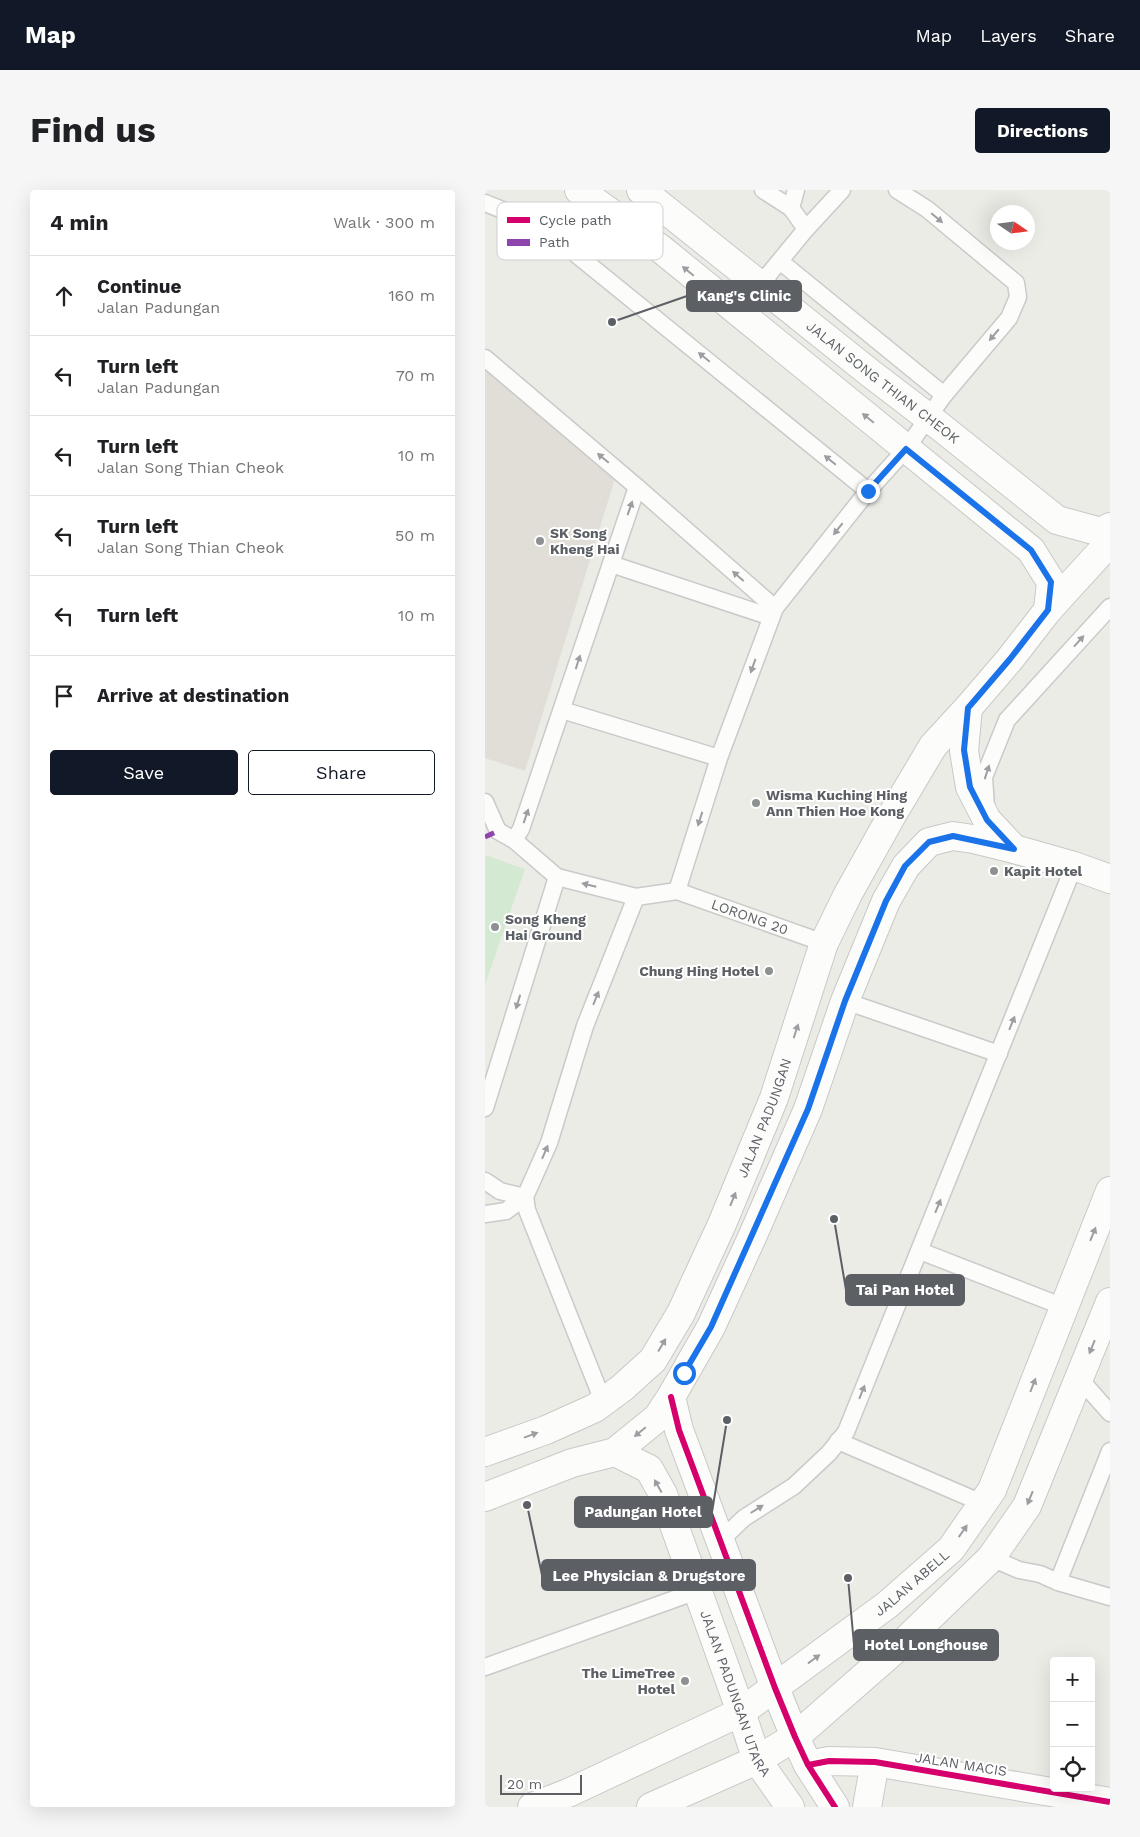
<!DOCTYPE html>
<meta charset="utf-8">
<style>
:root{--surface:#fff;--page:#f6f6f6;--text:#202124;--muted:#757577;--line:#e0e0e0;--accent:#111827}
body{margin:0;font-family:"Work Sans",sans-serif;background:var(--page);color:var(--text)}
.controls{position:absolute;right:15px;bottom:15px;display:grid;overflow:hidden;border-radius:5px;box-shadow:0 5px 20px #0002}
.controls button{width:45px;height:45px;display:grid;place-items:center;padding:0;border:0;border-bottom:1px solid var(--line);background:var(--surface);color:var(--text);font:25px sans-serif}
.compass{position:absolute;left:505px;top:15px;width:45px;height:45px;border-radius:50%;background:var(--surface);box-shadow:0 5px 20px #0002;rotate:103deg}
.scale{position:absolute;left:15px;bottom:12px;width:82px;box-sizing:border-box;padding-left:5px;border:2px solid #5c6065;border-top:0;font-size:14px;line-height:18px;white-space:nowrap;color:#5c6065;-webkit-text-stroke:4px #fff;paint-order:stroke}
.stop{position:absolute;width:15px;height:15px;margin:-11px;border:4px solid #1a73e8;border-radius:50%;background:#fff}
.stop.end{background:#1a73e8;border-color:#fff;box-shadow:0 1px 5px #0008}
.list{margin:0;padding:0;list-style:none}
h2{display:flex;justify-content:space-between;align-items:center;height:65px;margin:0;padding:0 20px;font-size:21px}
h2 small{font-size:16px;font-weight:400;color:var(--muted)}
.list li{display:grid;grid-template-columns:32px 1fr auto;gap:15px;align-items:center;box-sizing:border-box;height:80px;padding:0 20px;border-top:1px solid var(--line)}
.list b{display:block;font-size:19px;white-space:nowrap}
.list p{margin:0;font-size:16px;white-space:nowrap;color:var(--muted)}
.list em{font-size:16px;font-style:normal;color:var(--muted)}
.actions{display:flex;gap:10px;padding:15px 20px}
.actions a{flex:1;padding:11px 0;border:1px solid var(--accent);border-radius:5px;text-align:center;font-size:18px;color:var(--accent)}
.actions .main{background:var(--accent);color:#fff}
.icon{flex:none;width:28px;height:28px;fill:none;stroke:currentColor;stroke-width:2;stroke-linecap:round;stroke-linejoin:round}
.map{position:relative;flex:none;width:625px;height:1617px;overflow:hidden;border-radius:5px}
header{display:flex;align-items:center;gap:30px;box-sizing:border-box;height:70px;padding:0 25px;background:var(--accent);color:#fff}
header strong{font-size:24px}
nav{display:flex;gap:28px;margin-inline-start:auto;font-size:18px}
.intro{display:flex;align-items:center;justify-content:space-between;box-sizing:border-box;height:120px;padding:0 30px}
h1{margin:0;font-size:35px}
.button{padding:12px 22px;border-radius:5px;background:var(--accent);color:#fff;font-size:18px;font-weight:700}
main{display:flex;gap:30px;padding:0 30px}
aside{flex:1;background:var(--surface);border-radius:5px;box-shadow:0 5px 20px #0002}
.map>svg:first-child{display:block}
</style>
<header>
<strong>Map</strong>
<nav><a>Map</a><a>Layers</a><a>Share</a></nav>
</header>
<div class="intro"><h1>Find us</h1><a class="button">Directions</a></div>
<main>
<aside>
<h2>4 min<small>Walk · 300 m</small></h2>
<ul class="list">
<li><svg class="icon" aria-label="ahead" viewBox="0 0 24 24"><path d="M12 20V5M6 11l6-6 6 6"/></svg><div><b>Continue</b><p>Jalan Padungan</p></div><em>160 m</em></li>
<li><svg class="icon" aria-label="left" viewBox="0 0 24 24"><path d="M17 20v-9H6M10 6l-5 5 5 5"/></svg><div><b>Turn left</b><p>Jalan Padungan</p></div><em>70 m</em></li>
<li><svg class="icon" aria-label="left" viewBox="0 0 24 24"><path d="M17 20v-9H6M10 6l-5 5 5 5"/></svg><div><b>Turn left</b><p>Jalan Song Thian Cheok</p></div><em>10 m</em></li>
<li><svg class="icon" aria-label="left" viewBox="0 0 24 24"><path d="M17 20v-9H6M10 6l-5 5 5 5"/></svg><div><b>Turn left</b><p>Jalan Song Thian Cheok</p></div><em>50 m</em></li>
<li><svg class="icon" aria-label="left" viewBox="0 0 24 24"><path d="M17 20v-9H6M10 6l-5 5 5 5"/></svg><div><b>Turn left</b></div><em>10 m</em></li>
<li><svg class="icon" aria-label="arrive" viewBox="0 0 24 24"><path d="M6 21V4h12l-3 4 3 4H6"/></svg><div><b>Arrive at destination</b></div></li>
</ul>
<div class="actions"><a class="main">Save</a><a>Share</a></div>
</aside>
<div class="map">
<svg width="625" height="1617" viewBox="0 0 625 1617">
<rect width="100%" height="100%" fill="#ecece7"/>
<!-- education -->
<path fill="#e0ded6" d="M0 173 132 282 40 581 0 568Z"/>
<!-- green -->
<path fill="#d4e9d2" d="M0 665 40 679 0 795Z"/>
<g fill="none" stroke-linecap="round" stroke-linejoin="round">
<defs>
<g id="lane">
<path d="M278 0 306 18"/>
<path d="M311 0 306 18 321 39"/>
<path d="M0 13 55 35 383 301"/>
<path d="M296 72 459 205"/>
<path d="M275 95 321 39 357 0"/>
<path d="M0 168 152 297 290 418"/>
<path d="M126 374 286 427"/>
<path d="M77 520 234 568"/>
<path d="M0 612 13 641 29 650"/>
<path d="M501 618 499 587 522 530 625 417"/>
<path d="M72 687 29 650 36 639 152 297"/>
<path d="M192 701 234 568 290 418 383 301 421 259 459 205 524 128 533 107 531 93 442 19 412 0"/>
<path d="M360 811 514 864"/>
<path id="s1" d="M0 918 72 687 151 707 192 701 339 753"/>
<path d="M0 991 15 1001 40 1007"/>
<path d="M40 1007 42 1020 118 1211"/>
<path d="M0 1024 21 1021 40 1007 64 953 100 836 151 707"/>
<path d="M435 1061 579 1117"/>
<path d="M594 1188 625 1223"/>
<path d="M353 1251 497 1313"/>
<path d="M235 1351 259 1328 309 1296 344 1263 361 1242 589 676"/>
<path d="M506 1368 534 1380 555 1384 573 1392 625 1407"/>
<path d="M573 1392 625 1261"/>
<path d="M0 1477 212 1401"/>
</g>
<path id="street" d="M323 1575 344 1571 390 1572 625 1612
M382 1617 390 1572"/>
<g id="secondary">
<path d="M94 0 176 59 546 360 566 392 563 420"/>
<path id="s2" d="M156 0 385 183 457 238 572 330 616 342 625 337"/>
<path d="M483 518 479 561 485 597 502 630 529 659"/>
<path d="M186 1207 194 1240 290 1498 310 1547 323 1575 350 1617"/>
<path id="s3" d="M0 1262 61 1240 110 1218 137 1198 168 1170 196 1123 237 1034 289 908 339 753 363 704 407 625 448 556 483 518 525 469 563 420 625 352"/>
<path id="s4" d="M130 1262 164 1279 178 1304 256 1522 272 1570 305 1617"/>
<path d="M0 1307 87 1273 130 1262 172 1228 186 1207 226 1137 268 1045 323 919 360 811 401 711 421 676 444 652 468 646 488 649 529 659 589 676 625 689"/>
<path id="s5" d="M47 1617 83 1603 256 1522 402 1415 466 1359 507 1300 625 1001"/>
<path d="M166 1617 272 1570 310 1547 421 1450 506 1368 542 1316 625 1112"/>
</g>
</defs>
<!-- lane casing -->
<use href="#lane" stroke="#c9cac9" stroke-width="19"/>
<!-- street casing -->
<use href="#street" stroke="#c9cac9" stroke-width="30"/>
<!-- secondary casing -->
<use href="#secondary" stroke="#c8c9c7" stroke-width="30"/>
<!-- lane -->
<use href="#lane" stroke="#fcfcfb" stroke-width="16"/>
<!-- street -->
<use href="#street" stroke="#fcfcfb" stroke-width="28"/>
<!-- secondary -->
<use href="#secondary" stroke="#fcfcfb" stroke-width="28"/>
<!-- quiet -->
<path stroke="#8e44ad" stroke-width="5" stroke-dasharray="10 5" stroke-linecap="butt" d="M0 647 13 641"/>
<defs>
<path id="cycleway" d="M186 1207 194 1240 290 1498 310 1547 323 1575 350 1617
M323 1575 344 1571 390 1572 625 1612"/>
</defs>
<!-- cycleway casing -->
<use href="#cycleway" stroke="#fff" stroke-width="9"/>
<!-- cycleway -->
<use href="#cycleway" stroke="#d6006c" stroke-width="6"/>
</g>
<!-- one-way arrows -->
<defs><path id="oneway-solid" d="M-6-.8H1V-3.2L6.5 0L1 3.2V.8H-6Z" transform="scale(1.25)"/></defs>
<g fill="#9c9ea1">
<use href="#oneway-solid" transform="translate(452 28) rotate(40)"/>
<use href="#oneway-solid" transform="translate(203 81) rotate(-141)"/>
<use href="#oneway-solid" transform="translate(509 145) rotate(130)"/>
<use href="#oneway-solid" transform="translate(219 167) rotate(-141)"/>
<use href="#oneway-solid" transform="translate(383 228) rotate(-141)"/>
<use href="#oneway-solid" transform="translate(118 268) rotate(-140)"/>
<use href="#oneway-solid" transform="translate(345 270) rotate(-141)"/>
<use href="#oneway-solid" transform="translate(145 318) rotate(-71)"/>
<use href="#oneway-solid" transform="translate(353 339) rotate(128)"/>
<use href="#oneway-solid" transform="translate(253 386) rotate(-139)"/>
<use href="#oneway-solid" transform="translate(594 451) rotate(-48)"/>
<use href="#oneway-solid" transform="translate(93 472) rotate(-72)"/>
<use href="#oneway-solid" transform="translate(268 476) rotate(110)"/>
<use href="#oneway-solid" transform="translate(502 582) rotate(-72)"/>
<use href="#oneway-solid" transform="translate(41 626) rotate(-71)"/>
<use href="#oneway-solid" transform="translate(215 629) rotate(108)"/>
<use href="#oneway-solid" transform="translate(104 695) rotate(-166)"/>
<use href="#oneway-solid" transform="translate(111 808) rotate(-68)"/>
<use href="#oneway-solid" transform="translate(33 812) rotate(107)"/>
<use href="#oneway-solid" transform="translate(527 833) rotate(-68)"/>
<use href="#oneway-solid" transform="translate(311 841) rotate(-72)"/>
<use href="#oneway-solid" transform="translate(60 962) rotate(-67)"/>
<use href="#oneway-solid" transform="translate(248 1009) rotate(-68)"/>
<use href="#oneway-solid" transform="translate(453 1016) rotate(-68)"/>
<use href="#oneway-solid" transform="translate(608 1044) rotate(-68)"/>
<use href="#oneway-solid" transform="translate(177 1155) rotate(-59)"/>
<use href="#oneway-solid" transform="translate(607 1157) rotate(112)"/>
<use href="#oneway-solid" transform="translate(548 1195) rotate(-69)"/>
<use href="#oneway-solid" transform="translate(377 1202) rotate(-68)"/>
<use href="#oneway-solid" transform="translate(155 1242) rotate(141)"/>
<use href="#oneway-solid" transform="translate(46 1245) rotate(-20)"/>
<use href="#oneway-solid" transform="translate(173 1296) rotate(-119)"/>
<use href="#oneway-solid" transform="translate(545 1308) rotate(112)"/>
<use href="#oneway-solid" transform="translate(272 1319) rotate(-32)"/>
<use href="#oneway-solid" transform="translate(478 1341) rotate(-55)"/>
<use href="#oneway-solid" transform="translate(329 1469) rotate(-36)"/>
</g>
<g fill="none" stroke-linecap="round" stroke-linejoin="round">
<!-- route -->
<path stroke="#1a73e8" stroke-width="6" d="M199 1183 226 1137 323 919 360 811 401 711 420 676 444 652 468 646 529 659 502 630 485 597 479 560 483 518 525 469 563 420 566 392 546 360 421 259 383 301"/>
</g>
<!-- markers -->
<g fill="#8e9192" stroke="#fff" stroke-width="2">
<circle cx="55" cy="351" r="5"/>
<circle cx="271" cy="613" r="5"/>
<circle cx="509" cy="681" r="5"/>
<circle cx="10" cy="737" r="5"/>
<circle cx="284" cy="781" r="5"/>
<circle cx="200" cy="1491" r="5"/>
</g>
<g text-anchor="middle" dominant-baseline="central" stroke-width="4" stroke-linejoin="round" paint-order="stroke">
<!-- street labels -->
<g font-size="14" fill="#5c6065" stroke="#fff">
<text stroke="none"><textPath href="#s2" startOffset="309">JALAN SONG THIAN CHEOK</textPath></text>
<text stroke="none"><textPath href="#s1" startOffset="442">LORONG 20</textPath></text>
<text stroke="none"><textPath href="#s3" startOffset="461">JALAN PADUNGAN</textPath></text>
<text stroke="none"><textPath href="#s5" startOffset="444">JALAN ABELL</textPath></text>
<text stroke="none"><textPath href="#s4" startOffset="279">JALAN PADUNGAN UTARA</textPath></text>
<text transform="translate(476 1574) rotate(9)">JALAN MACIS</text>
</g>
<!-- poi labels -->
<g font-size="14" font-weight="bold" fill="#5c6065" stroke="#fff" text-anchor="start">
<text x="65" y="343">SK Song<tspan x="65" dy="16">Kheng Hai</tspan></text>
<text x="281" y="605">Wisma Kuching Hing<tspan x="281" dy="16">Ann Thien Hoe Kong</tspan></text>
<text x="519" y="681">Kapit Hotel</text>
<text x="20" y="729">Song Kheng<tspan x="20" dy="16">Hai Ground</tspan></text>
<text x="274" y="781" text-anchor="end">Chung Hing Hotel</text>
<text x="190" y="1483" text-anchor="end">The LimeTree<tspan x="190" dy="16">Hotel</tspan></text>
</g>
</g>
<!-- legend -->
<rect x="12" y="12" width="166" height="58" rx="8" fill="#fff" stroke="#cecfd1" stroke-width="1"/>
<rect x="22" y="27" width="23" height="6" fill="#d6006c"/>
<rect x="22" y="49" width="23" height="7" fill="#8e44ad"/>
<g font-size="14" fill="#5c6065">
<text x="54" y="35">Cycle path</text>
<text x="54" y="57">Path</text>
</g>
<!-- callouts -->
<path fill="none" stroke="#5c6065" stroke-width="2" d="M127 132L202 106M349 1029L361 1100M242 1230L227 1322M42 1315L57 1385M363 1388L369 1455"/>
<g fill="#5c6065" stroke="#fff" stroke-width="2">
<circle cx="127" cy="132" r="5"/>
<circle cx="349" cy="1029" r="5"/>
<circle cx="242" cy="1230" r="5"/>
<circle cx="42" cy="1315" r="5"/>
<circle cx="363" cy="1388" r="5"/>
</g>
<g fill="#5c6065" stroke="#5c6065" stroke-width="2">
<rect x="202" y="91" width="114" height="30" rx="5"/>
<rect x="361" y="1085" width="118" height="30" rx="5"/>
<rect x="90" y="1307" width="137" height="30" rx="5"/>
<rect x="57" y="1370" width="213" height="30" rx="5"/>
<rect x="369" y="1440" width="144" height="30" rx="5"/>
</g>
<g font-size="15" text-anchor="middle" font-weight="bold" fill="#fff">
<text x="259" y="111">Kang's Clinic</text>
<text x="420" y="1105">Tai Pan Hotel</text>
<text x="158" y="1327">Padungan Hotel</text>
<text x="164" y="1391">Lee Physician &amp; Drugstore</text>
<text x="441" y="1460">Hotel Longhouse</text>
</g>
</svg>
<div class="controls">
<button>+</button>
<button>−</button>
<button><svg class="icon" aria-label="locate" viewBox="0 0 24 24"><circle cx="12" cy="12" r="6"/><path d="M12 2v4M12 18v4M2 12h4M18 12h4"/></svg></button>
</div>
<svg class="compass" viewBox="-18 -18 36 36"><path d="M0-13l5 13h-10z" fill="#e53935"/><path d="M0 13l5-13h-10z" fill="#757577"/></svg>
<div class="scale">20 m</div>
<div class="stop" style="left:199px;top:1183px"></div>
<div class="stop end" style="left:383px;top:301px"></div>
</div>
</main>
